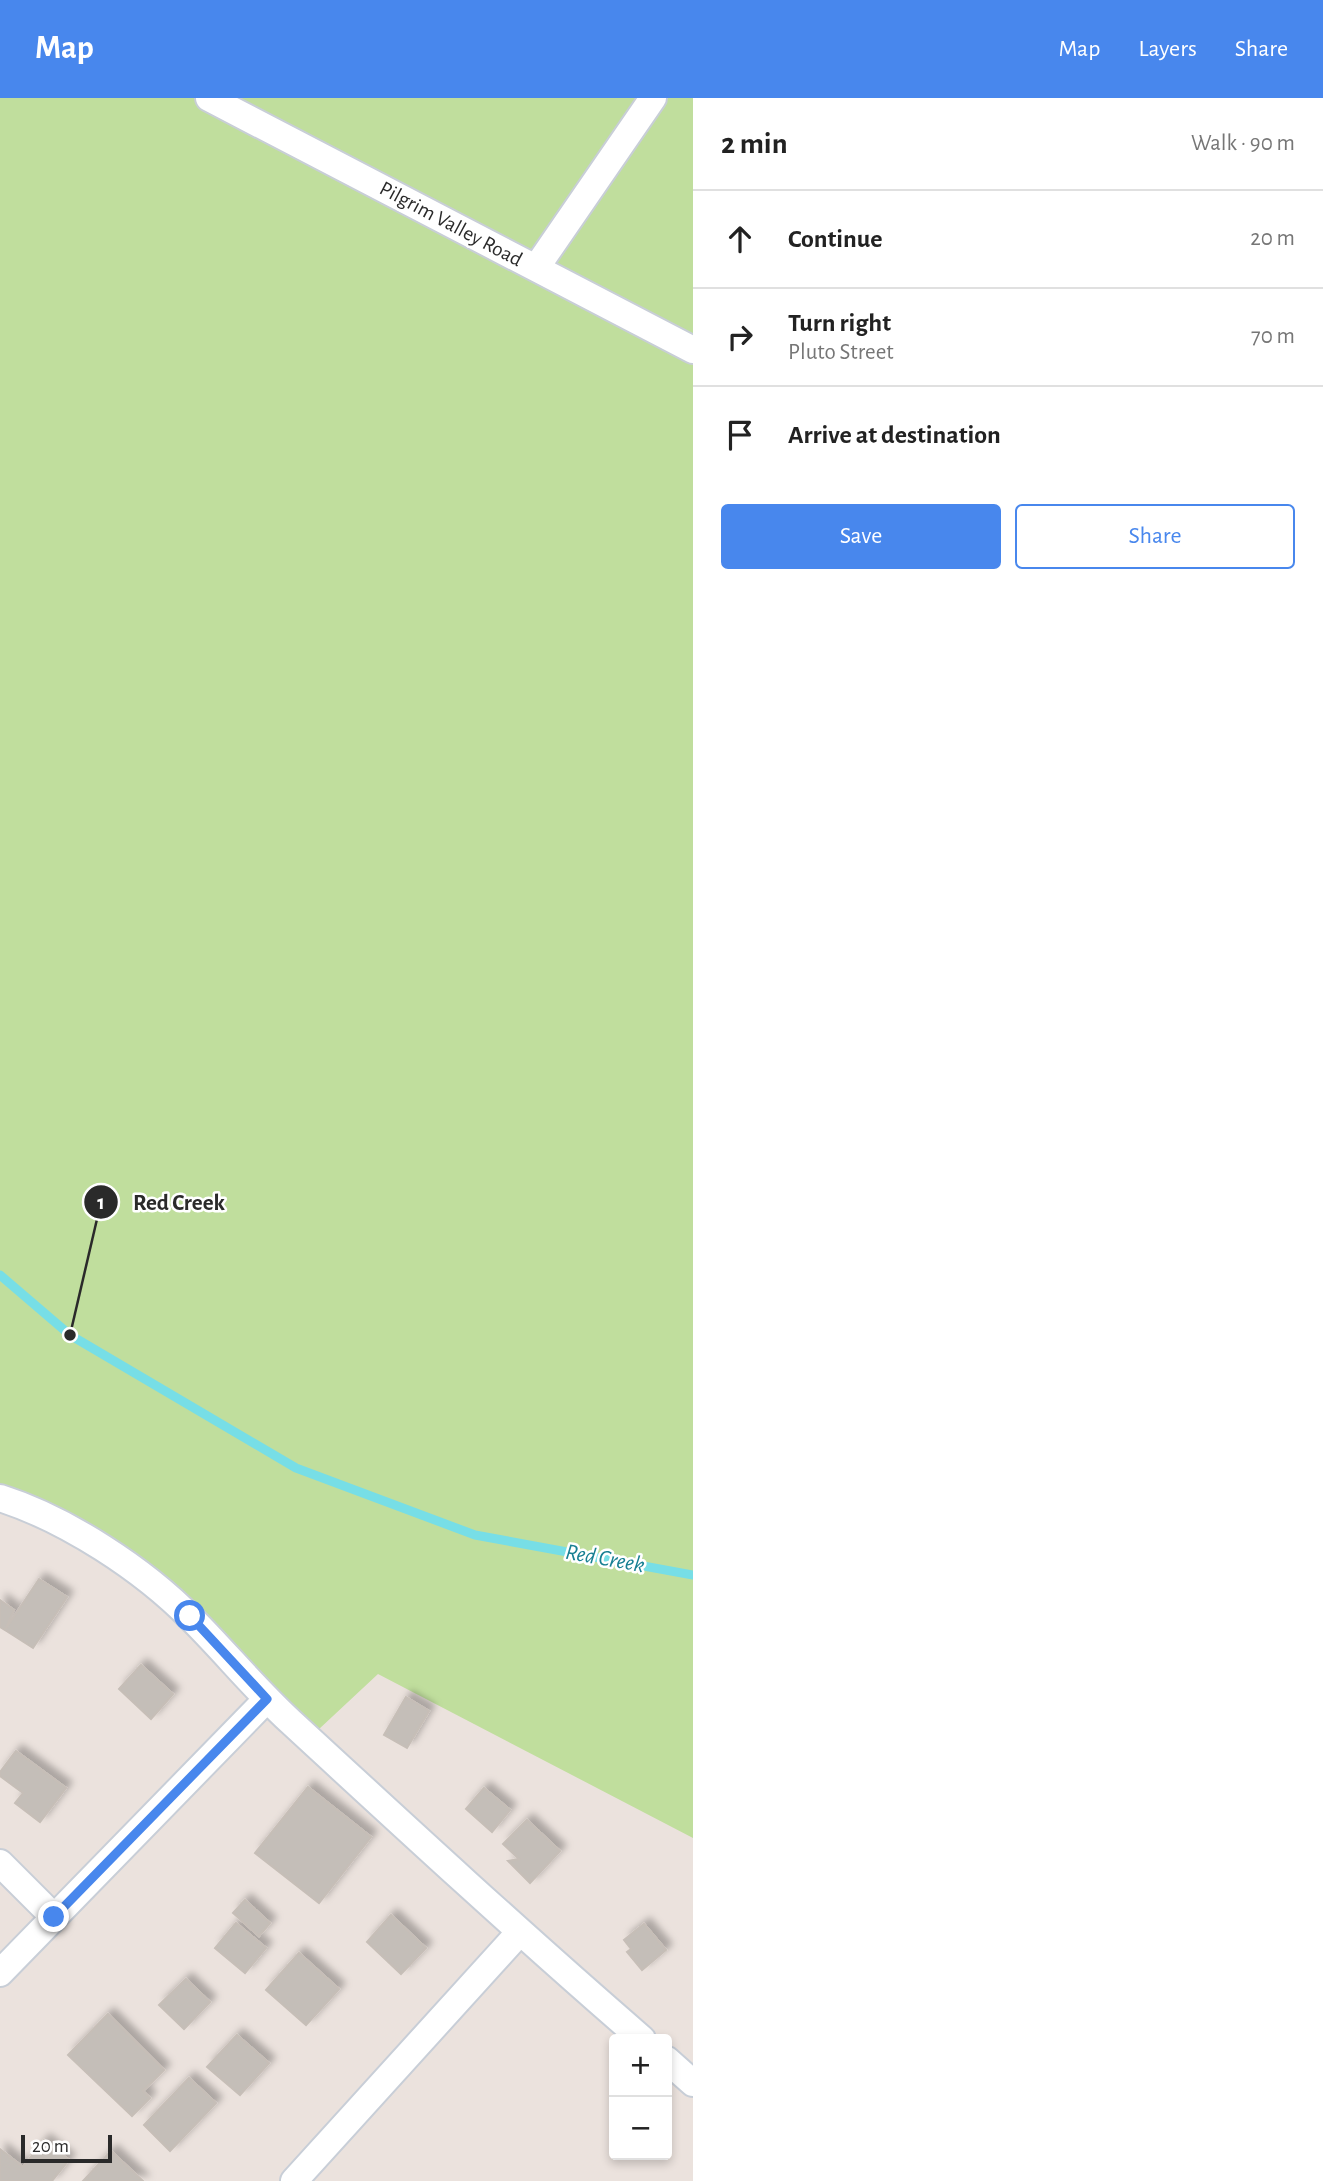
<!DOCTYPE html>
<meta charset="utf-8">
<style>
:root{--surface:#fff;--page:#f2f2f2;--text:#222;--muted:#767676;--line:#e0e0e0;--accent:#4887ed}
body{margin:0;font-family:"Alegreya Sans",sans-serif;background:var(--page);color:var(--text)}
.controls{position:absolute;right:21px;bottom:21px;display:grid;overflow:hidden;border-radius:7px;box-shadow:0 4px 10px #0003}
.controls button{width:63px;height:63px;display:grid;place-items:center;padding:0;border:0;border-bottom:2px solid var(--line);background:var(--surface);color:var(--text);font:35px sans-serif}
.scale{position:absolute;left:21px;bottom:18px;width:91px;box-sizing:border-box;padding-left:7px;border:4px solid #2a2a2a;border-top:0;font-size:19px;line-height:24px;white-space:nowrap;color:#2a2a2a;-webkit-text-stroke:5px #fff;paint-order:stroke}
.stop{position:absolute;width:21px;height:21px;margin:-16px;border:5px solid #4887ed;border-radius:50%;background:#fff}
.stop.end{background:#4887ed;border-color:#fff;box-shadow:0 2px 7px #0008}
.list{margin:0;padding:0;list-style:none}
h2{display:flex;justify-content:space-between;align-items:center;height:91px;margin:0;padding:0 28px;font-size:30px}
h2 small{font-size:23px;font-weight:400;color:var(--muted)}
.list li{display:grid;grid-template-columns:46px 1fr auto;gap:21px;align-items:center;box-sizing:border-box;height:98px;padding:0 28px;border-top:2px solid var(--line)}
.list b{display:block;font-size:26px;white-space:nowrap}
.list p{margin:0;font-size:23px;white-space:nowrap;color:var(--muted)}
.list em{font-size:23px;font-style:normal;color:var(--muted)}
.actions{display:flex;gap:14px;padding:21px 28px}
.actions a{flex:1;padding:16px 0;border:2px solid var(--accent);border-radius:7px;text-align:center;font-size:24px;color:var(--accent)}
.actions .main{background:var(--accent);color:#fff}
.icon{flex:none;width:38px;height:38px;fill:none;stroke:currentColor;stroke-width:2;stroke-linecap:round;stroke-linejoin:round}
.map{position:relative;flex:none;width:693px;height:2083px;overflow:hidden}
header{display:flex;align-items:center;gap:42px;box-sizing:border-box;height:98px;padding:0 35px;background:var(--accent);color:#fff}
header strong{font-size:33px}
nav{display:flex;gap:38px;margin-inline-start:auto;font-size:24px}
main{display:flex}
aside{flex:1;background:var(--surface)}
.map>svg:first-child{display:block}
</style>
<header>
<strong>Map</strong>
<nav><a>Map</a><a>Layers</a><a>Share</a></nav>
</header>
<main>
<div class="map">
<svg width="693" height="2083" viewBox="0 0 693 2083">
<defs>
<filter id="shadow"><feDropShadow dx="6" dy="-6" stdDeviation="3.5" flood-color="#0004"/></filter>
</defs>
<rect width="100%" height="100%" fill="#ebe2dd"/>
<!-- green -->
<path fill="#c0de9d" d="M0 0H693V1740L378 1576 318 1632 118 1446 0 1395Z"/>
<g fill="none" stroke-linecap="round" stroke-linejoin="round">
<!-- stream -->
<path stroke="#77dee6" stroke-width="9" d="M0 1177 70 1237 296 1370 475 1437 693 1477"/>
</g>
<!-- building -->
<path fill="#c4beb8" stroke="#c6beb7" stroke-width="2" filter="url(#shadow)" d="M39 1481 67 1499 33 1550 5 1532Z
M0 1502 14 1512 5 1532 0 1529Z
M141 1567 173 1596 151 1621 119 1591Z
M406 1599 429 1613 407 1650 384 1637Z
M16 1653 66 1690 40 1724 15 1705 23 1695 0 1678V1674Z
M308 1689 371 1739 319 1805 255 1755Z
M484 1690 510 1712 492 1734 466 1711Z
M527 1722 560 1753 530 1785 508 1763 519 1761 503 1746Z
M245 1802 270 1825 259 1838 233 1815Z
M391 1817 426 1850 401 1876 367 1844Z
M236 1825 266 1850 245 1875 215 1850Z
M644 1826 666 1852 642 1872 627 1854 631 1851 624 1842Z
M299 1855 339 1891 306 1927 266 1892Z
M186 1881 210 1904 184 1931 159 1907Z
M108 1916 164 1972 143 1993 150 2000 132 2018 68 1957Z
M237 1937 269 1965 240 1997 207 1969Z
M189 1980 216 2005 170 2053 144 2027Z
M44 2042 69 2062 52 2083H0V2051L23 2069Z
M111 2053 143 2083H83Z"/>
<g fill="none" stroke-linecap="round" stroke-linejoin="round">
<defs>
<path id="minor" d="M209 0 693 252
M536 170 653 0
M0 1400C66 1421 143 1471 192 1521 226 1555 256 1592 291 1624 407 1731 523 1838 642 1941
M0 1765 54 1819
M0 1875 267 1601
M667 1962 693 1985
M294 2083 519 1835"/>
</defs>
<!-- minor casing -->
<use href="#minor" stroke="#c8ced7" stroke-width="30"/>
<!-- minor -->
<use href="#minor" stroke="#fff" stroke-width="26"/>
</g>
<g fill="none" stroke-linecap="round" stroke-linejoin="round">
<!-- route -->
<path stroke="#4887ed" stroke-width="9" d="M54 1819 267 1601 190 1518"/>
</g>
<g text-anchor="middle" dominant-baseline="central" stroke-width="5" stroke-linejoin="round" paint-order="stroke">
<!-- street labels -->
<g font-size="21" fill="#2a2a2a" stroke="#fff">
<text transform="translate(451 126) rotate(28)">Pilgrim Valley Road</text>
</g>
<!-- water labels -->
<g font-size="23" font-style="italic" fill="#167f92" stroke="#fff">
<text transform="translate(605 1461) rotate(10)">Red Creek</text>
</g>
</g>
<!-- callouts -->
<path fill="none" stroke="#2a2a2a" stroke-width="2.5" d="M70 1237L101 1104"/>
<g fill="#2a2a2a" stroke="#fff" stroke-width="2.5">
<circle cx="70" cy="1237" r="7"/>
<circle cx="101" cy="1104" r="18"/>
</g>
<g font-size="21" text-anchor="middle" font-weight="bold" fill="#fff">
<text x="101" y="1111">1</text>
</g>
<g font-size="23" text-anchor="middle" font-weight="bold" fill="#2a2a2a" stroke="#fff" stroke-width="5" stroke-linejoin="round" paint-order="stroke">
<text x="179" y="1112">Red Creek</text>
</g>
</svg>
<div class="controls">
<button>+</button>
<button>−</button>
</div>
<div class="scale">20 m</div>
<div class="stop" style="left:190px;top:1518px"></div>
<div class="stop end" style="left:54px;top:1819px"></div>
</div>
<aside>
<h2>2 min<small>Walk · 90 m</small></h2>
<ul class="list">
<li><svg class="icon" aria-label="ahead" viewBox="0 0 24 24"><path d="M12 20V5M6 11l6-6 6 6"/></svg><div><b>Continue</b></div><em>20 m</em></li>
<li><svg class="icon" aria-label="right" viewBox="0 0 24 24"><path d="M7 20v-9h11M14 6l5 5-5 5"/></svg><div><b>Turn right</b><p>Pluto Street</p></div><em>70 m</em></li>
<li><svg class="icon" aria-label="arrive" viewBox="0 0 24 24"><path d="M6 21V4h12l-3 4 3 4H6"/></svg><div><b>Arrive at destination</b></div></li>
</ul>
<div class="actions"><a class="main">Save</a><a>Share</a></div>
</aside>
</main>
